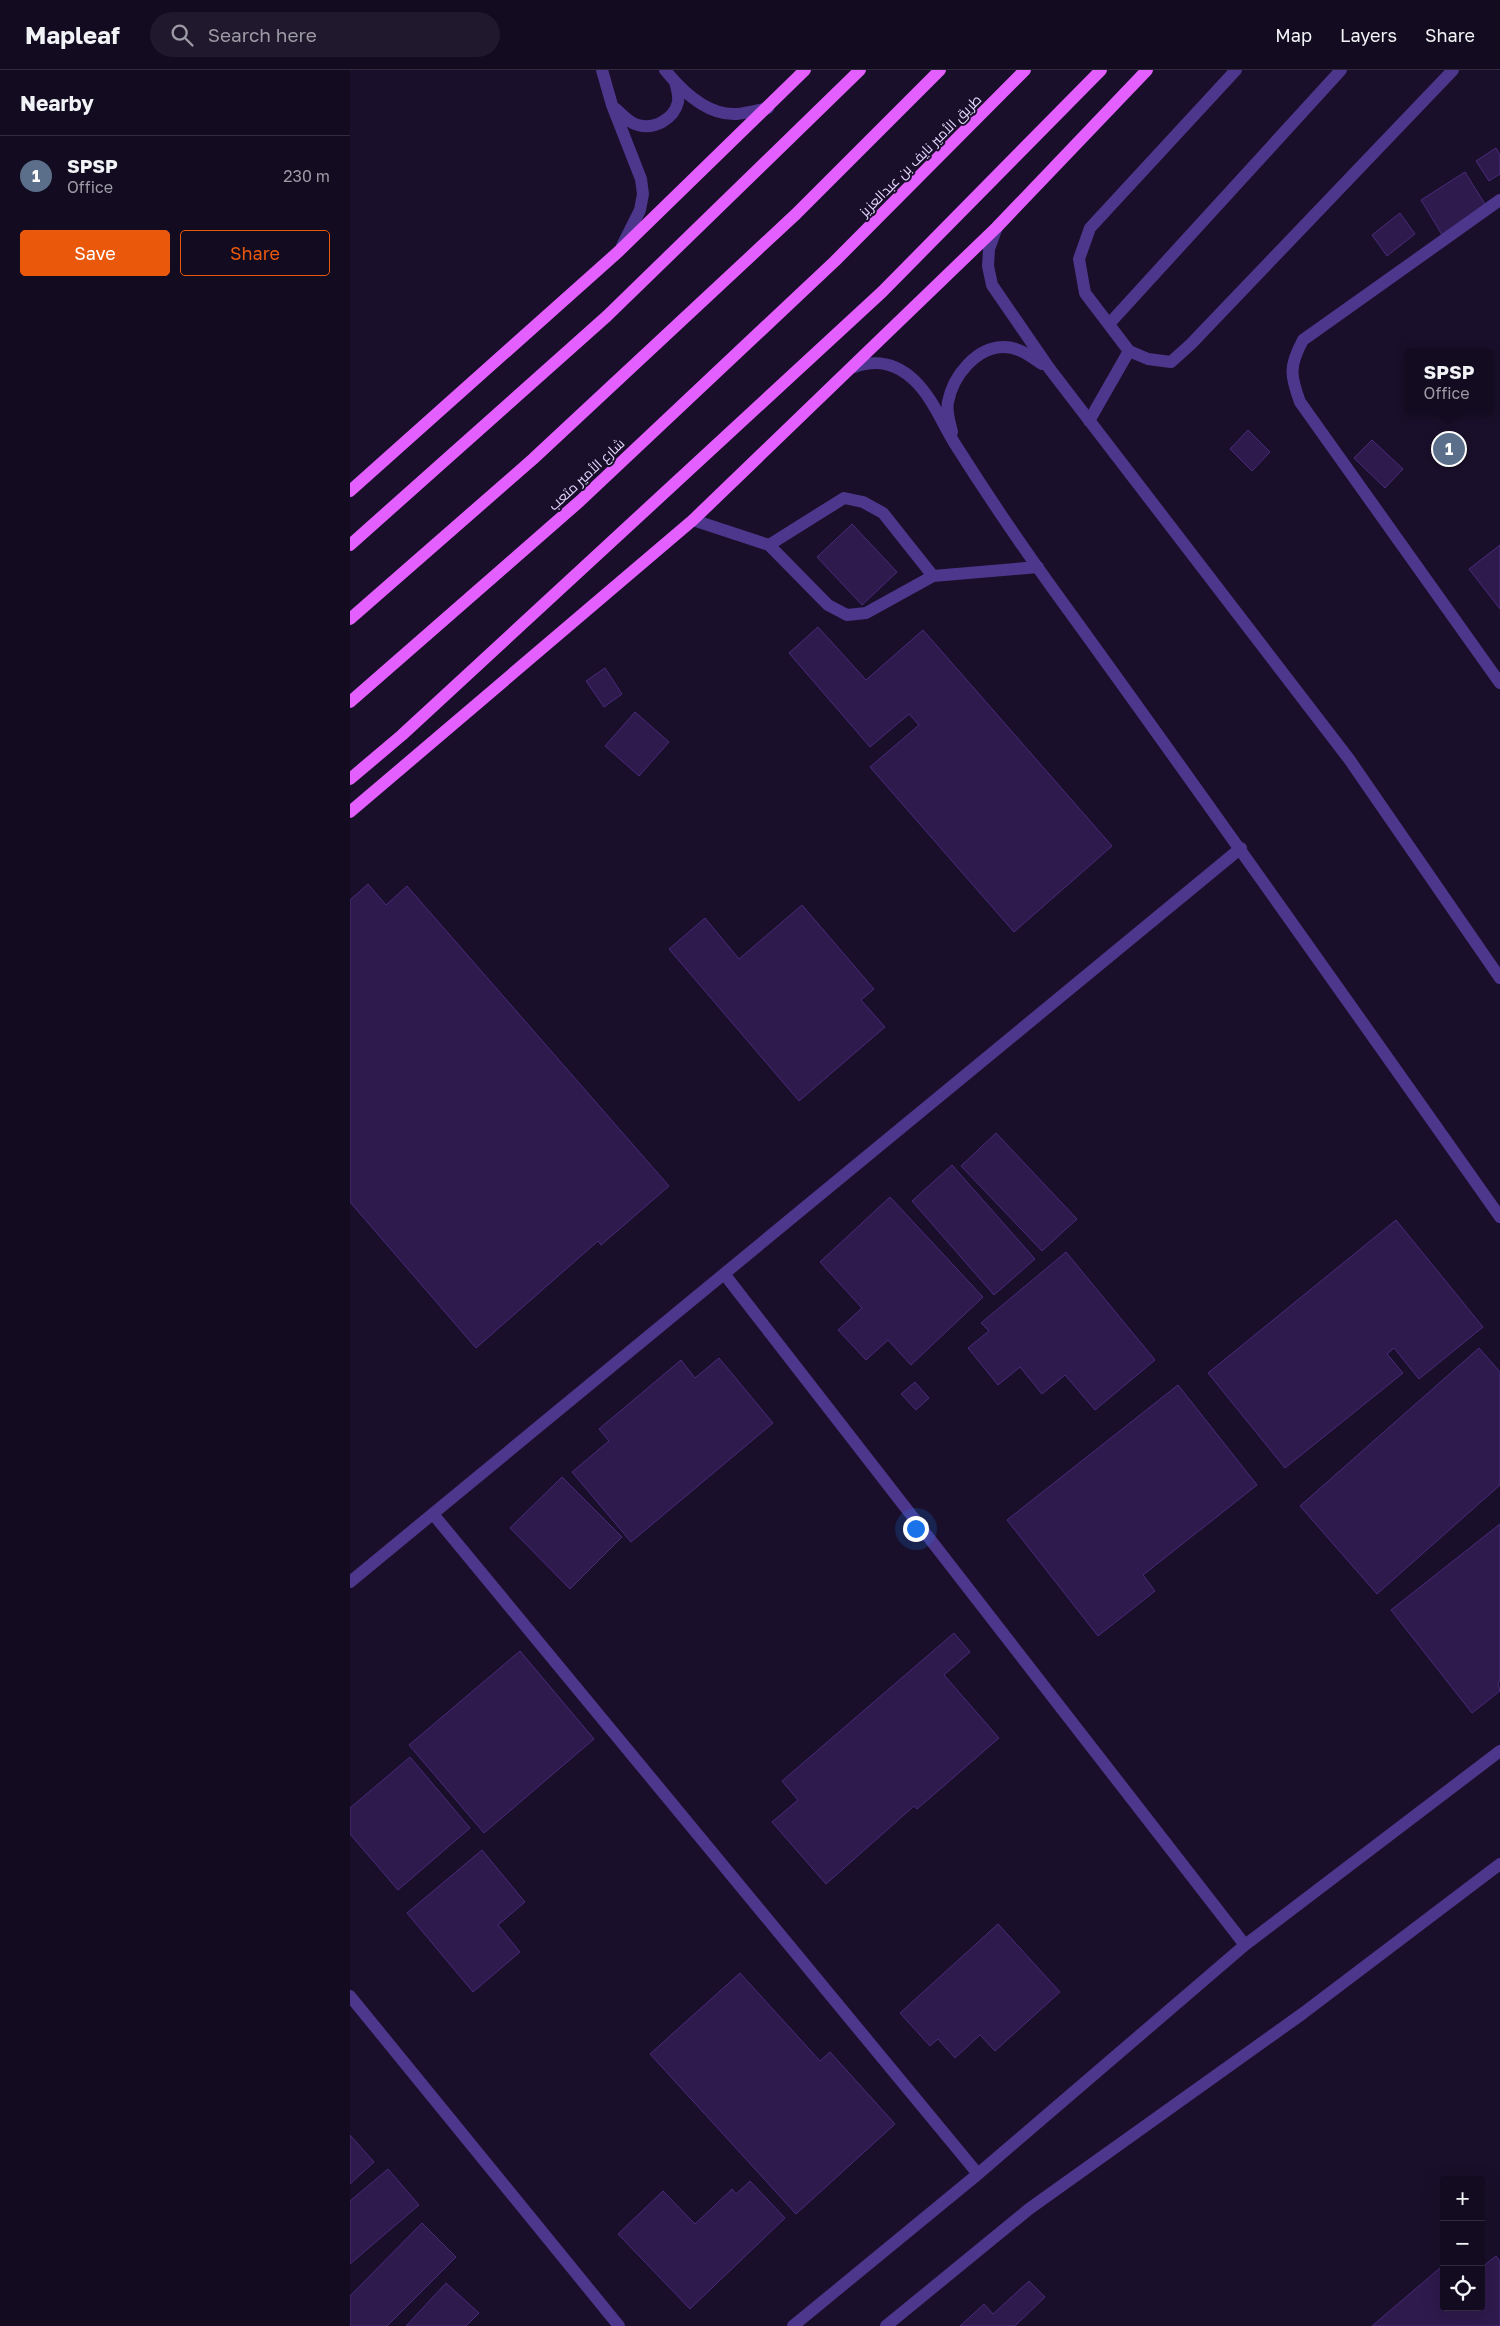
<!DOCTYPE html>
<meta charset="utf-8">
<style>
:root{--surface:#130b20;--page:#20192d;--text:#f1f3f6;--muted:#9d9ba5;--line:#322b3e;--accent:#ea580c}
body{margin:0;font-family:"Golos Text",Cairo,sans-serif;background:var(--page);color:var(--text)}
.controls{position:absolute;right:15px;bottom:15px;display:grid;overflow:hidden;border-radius:5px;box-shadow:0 5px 20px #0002}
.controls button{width:45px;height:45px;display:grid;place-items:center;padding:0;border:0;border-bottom:1px solid var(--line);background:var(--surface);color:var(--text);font:25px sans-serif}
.you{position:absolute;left:565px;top:1458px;width:18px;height:18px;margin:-12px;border:4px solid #fff;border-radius:50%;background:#1a73e8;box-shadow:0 0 0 8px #1a73e833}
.badge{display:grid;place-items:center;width:32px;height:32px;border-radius:50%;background:var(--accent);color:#fff;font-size:16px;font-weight:700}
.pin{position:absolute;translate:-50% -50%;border:2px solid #fff;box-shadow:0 1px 5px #0006}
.popup{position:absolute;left:1055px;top:279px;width:88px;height:65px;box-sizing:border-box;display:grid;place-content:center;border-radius:5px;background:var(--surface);filter:drop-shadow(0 1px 4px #0005);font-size:16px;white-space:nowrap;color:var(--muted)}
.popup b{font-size:19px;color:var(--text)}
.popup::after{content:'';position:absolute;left:50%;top:100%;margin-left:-10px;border:10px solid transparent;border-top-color:var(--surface)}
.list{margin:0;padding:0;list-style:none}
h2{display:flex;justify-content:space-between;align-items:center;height:65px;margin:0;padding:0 20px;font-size:21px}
h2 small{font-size:16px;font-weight:400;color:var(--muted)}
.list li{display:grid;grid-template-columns:32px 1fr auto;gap:15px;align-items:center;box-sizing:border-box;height:80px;padding:0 20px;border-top:1px solid var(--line)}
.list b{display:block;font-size:19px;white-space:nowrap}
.list p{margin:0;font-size:16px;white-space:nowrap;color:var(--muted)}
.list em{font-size:16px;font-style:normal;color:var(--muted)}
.actions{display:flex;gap:10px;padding:15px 20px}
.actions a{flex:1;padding:11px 0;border:1px solid var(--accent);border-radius:5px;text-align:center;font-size:18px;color:var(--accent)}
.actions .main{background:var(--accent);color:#fff}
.icon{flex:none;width:28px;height:28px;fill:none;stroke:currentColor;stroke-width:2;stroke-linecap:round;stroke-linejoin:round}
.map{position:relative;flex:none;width:1150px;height:2256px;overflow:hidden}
header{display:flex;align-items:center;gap:30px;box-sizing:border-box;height:70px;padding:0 25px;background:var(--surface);border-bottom:1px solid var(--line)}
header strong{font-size:24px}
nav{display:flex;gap:28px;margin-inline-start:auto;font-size:18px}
.search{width:350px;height:45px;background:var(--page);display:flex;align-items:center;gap:12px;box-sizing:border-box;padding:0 18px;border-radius:28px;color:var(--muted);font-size:19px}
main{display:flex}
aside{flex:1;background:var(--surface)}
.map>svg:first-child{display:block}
</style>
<header>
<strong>Mapleaf</strong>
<div class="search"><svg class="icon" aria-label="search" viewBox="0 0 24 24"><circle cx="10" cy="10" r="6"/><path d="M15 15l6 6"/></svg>Search here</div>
<nav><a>Map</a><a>Layers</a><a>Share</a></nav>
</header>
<main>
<aside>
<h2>Nearby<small></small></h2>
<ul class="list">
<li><span class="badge" style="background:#5c6f8a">1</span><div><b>SPSP</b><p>Office</p></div><em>230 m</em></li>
</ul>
<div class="actions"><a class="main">Save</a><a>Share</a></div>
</aside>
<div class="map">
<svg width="1150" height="2256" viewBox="0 0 1150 2256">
<rect width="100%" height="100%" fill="#190f2a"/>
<!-- building -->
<path fill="#2e1a4c" stroke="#4a2a7a" d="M1146 78 1150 85V104L1139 111 1126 91Z
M1115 102 1138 139 1094 168 1071 130Z
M1050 143 1065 164 1037 186 1022 165Z
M898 360 920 382 902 401 880 379Z
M1022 370 1053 399 1035 418 1004 388Z
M502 454 547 502 512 535 467 487Z
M1150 475V539L1119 499Z
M468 557 516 610 573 560 762 776 664 862 520 697 569 655 559 644 520 677 439 583Z
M255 598 272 624 254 637 236 611Z
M285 642 319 672 289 706 255 676Z
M18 814 36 835 57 816 319 1116 251 1175 248 1171 126 1278 0 1132V830Z
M452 835 524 919 511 930 535 957 449 1031 319 879 355 848 389 889Z
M646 1063 727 1149 692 1181 611 1096Z
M602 1095 685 1189 644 1225 562 1131Z
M540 1127 633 1227 561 1295 538 1270 516 1290 488 1260 512 1238 470 1192Z
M1046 1150 1133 1257 1069 1309 1044 1278 1037 1284 1053 1303 935 1398 858 1303Z
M716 1182 805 1290 745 1340 715 1305 692 1324 670 1297 648 1315 618 1278 639 1261 631 1253Z
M1129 1278 1150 1302V1415L1027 1524 950 1436Z
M369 1288 423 1353 281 1472 222 1402 259 1371 249 1359 331 1290 345 1308Z
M565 1312 579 1328 566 1340 551 1324Z
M828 1315 907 1415 793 1505 805 1521 748 1566 657 1450Z
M212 1407 272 1467 220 1519 160 1458Z
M1150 1454V1611L1148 1613 1150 1621 1122 1643 1041 1540Z
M604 1563 620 1582 594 1605 649 1668 567 1739 564 1736 476 1814 422 1752 448 1730 432 1711Z
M170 1581 244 1669 134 1763 59 1675Z
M60 1687 120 1758 48 1820 0 1764V1738Z
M132 1780 175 1832 148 1855 170 1882 123 1922 57 1843Z
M648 1854 710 1922 645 1981 630 1965 605 1988 588 1969 580 1976 550 1943Z
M390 1903 470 1991 480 1982 545 2054 446 2144 300 1984Z
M0 2065 24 2092 0 2114Z
M38 2099 69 2135 0 2194V2131Z
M400 2111 435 2148 340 2239 268 2164 313 2121 345 2154 382 2119 386 2124Z
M72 2153 106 2187 37 2256H0V2226Z
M1146 2186 1150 2191V2256H1022L1090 2198 1094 2203V2237H1131V2198Z
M679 2211 695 2227 665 2256H610L634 2234 643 2244Z
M96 2213 129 2243 116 2256H56Z"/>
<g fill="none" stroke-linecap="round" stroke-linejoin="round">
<!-- minor -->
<path stroke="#4c378c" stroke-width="12" d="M252 0 262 35 291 109 293 124 290 140 272 176
M315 0C332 21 357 46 387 44 397 43 408 40 418 38
M886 0 740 158 729 189 735 223 779 281 798 289 821 292 841 274 1103 0
M266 39C273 45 279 53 288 55 304 60 324 49 328 32 329 25 327 19 325 12
M1150 130 953 270C939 296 940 305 950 332L1150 613
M647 157 639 179 638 196 642 215 699 298 999 689 1150 908
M759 254 991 0
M504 297C527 289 546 293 564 310 582 327 592 353 605 374 636 423 669 472 703 519 854 727 1002 937 1150 1147
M739 351 779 281
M602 362C600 353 596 342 598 332 603 306 626 277 654 277 669 277 680 286 692 294
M343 450 419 475 478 535 497 545 516 543 583 506 688 497
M419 475 494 428 513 432 533 443 583 506
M375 1205 895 1875
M83 1444 628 2104
M0 1512 891 778
M0 1926 269 2256
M443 2256 628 2104 895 1875 1150 1681
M536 2256 679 2139 952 1944 1150 1794"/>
<!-- major -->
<path stroke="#e45fff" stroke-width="12" d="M0 421 268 182 455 0
M0 475 257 246 510 0
M0 549 183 389 446 144 590 0
M0 632 230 431 485 191 675 0
M0 709 52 665 532 222 751 0
M0 742 343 450 647 157 797 0"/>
</g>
<g text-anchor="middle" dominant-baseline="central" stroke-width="4" stroke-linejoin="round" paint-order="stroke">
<!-- street labels -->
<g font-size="14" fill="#e5d8ff" stroke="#190f2a">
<text transform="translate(570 85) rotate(-45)">طريق الأمير نايف بن عبدالعزيز</text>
<text transform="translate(236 404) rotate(-43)">شارع الأمير متعب</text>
</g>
</g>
</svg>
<div class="controls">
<button>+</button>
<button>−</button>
<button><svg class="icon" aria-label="locate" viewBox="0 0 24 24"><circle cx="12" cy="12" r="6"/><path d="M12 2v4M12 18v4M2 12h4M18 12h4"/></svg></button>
</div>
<div class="you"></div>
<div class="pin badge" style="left:1099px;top:379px;background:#5c6f8a">1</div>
<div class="popup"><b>SPSP</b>Office</div>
</div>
</main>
